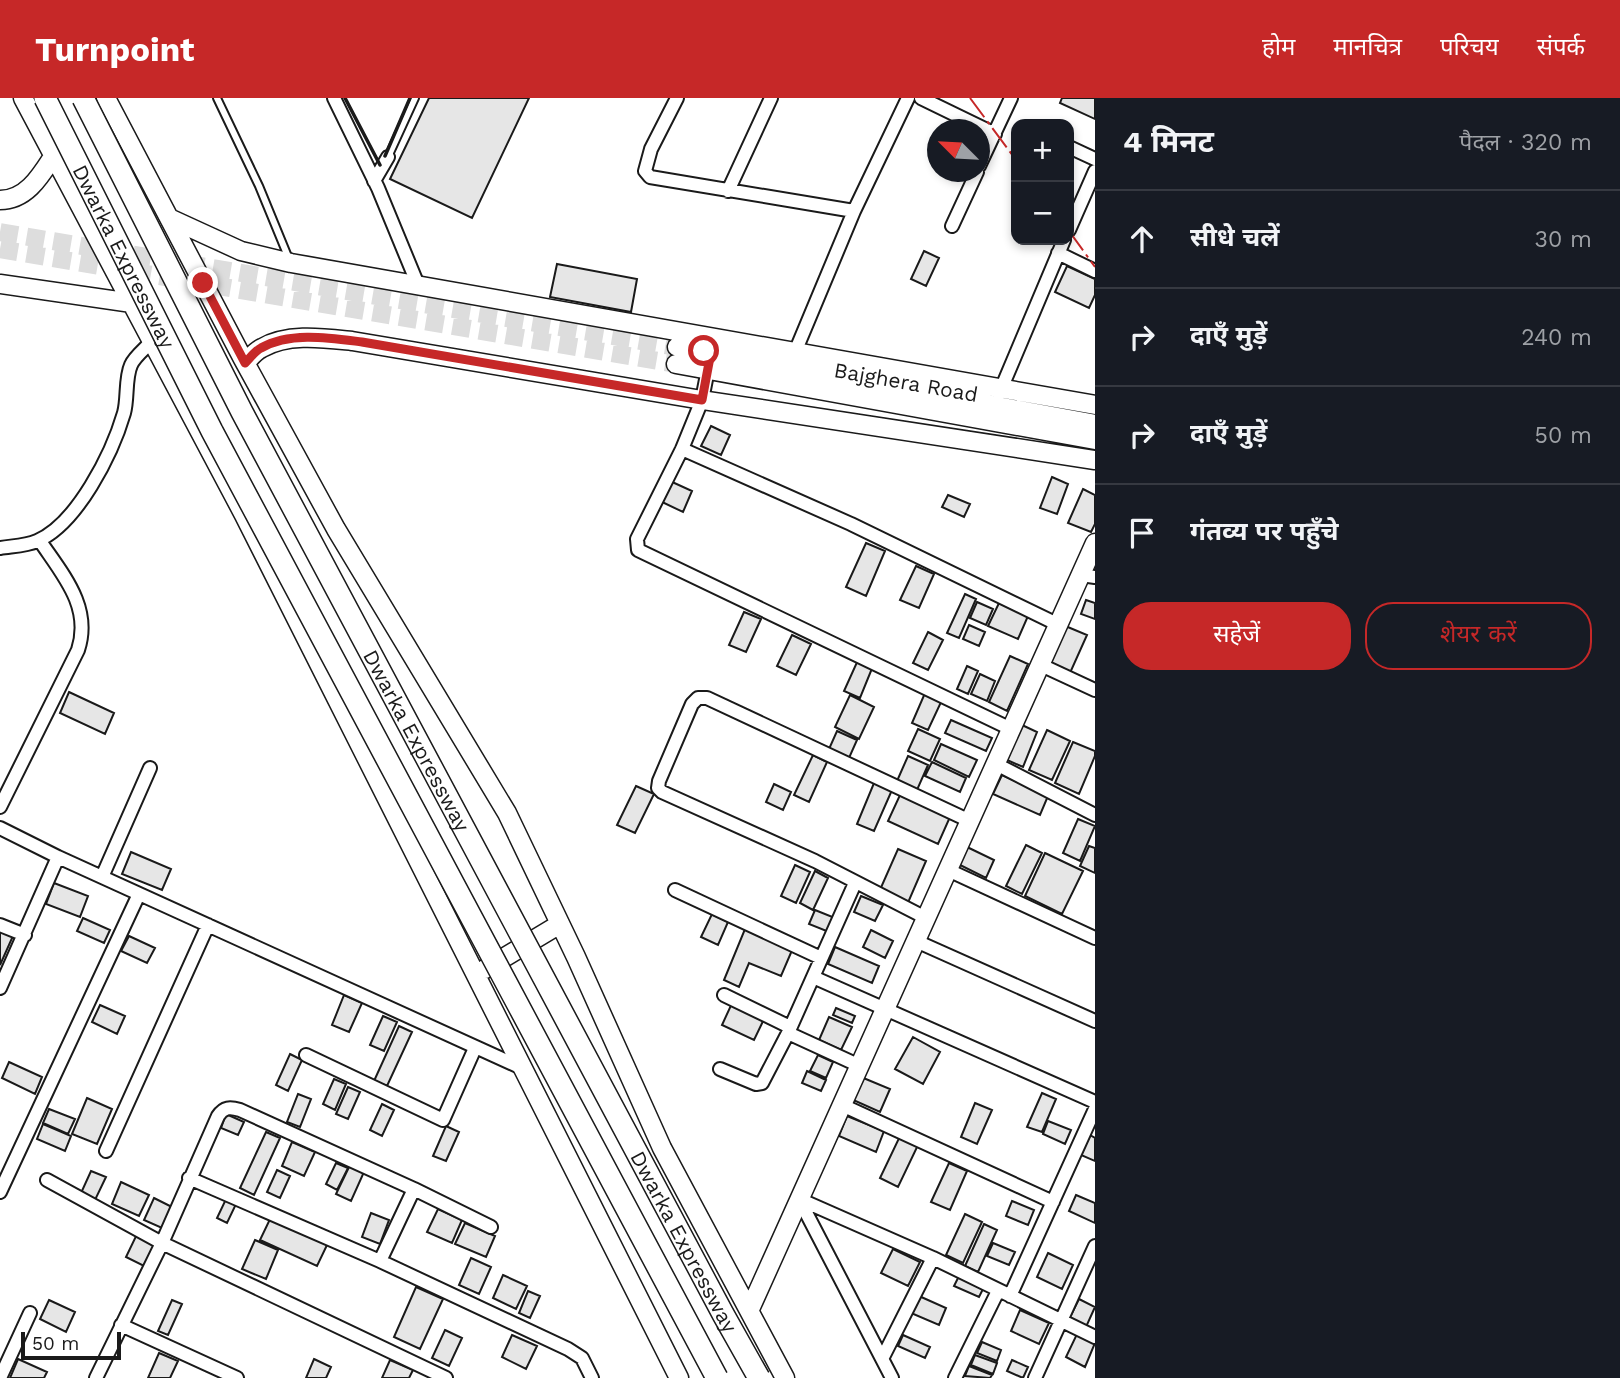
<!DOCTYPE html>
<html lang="hi">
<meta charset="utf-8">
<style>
:root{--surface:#171b24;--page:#20242c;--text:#f1f3f6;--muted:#9ea1a6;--line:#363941;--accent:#c62828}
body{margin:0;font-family:"Work Sans","Noto Sans Devanagari",sans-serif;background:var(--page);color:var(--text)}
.controls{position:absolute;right:21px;top:21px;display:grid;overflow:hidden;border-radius:14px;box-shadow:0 4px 10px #0003}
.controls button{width:63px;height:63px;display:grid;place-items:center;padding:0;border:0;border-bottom:2px solid var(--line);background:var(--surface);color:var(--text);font:35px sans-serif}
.compass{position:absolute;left:927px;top:21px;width:63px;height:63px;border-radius:50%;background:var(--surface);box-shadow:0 4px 10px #0003;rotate:294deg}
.scale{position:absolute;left:21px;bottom:18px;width:100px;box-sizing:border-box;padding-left:7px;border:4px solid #1a1a1a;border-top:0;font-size:19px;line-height:24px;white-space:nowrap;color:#1a1a1a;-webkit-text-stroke:5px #fff;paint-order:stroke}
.stop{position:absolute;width:21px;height:21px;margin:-16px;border:5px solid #c62828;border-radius:50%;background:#fff}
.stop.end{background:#c62828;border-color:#fff;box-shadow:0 2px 7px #0008}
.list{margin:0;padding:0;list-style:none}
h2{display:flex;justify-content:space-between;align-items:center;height:91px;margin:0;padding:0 28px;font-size:30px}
h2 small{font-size:23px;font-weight:400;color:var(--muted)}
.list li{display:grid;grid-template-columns:46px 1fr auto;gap:21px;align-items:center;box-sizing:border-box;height:98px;padding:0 28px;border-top:2px solid var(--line)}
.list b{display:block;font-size:26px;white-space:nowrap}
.list em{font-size:23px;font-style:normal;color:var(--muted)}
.actions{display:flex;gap:14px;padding:21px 28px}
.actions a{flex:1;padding:16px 0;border:2px solid var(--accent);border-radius:28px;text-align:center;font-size:24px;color:var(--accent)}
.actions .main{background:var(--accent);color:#fff}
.icon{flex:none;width:38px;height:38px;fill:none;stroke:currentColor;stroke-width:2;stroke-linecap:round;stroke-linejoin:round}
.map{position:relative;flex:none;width:1095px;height:1280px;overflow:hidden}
header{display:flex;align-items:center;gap:42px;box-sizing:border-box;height:98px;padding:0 35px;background:var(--accent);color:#fff}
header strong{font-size:33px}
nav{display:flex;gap:38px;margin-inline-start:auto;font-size:24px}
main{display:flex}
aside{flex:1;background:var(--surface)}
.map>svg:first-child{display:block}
</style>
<header>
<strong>Turnpoint</strong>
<nav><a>होम</a><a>मानचित्र</a><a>परिचय</a><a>संपर्क</a></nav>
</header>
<main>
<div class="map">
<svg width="1095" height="1280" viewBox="0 0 1095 1280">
<rect width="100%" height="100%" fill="#fff"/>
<!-- building -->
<path fill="#e6e6e6" stroke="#1a1a1a" stroke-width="2" d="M429 0H529L472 120 390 81Z
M1062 0H1095V21L1060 5Z
M924 153 939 160 926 188 911 181Z
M557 166 637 181 631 214 550 199Z
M1067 168 1095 181V197L1089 210 1055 194Z
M711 328 730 337 721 357 701 348Z
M1052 379 1068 386 1057 416 1040 410Z
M670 383 692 393 683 414 662 404Z
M1083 391 1095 397V426L1091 434 1068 425Z
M948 397 970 406 964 419 942 409Z
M866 445 885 453 866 498 846 489Z
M916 468 934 476 919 510 900 502Z
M965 496 976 501 959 540 947 535Z
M1086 502 1095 505V521L1081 516Z
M977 504 993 511 986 527 970 520Z
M999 505 1028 518 1018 541 988 528Z
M744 514 761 521 746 554 729 547Z
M969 527 985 534 979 548 963 541Z
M1063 527 1087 537 1070 575 1046 565Z
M928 534 943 542 928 572 913 565Z
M792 537 811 546 796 577 777 568Z
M1010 558 1028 566 1007 613 989 604Z
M858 562 873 568 860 600 844 593Z
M967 568 978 573 968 596 957 591Z
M980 576 995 583 987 603 971 596Z
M69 594 114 615 105 636 60 615Z
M925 595 942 602 928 632 912 625Z
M850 597 874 609 859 641 835 629Z
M951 622 992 640 986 653 945 635Z
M1022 627 1037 634 1023 669 1007 662Z
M918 631 940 641 930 663 908 653Z
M1047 632 1070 643 1052 682 1029 672Z
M837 633 857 642 849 660 829 651Z
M1073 644 1095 653V658L1079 696 1055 685Z
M941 646 977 662 969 679 934 662Z
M813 657 827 664 809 704 794 697Z
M908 658 928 667 917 692 897 683Z
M932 664 966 680 960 694 925 678Z
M1002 677 1048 698 1040 717 993 696Z
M874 685 892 692 874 733 857 726Z
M774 686 791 694 783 712 766 704Z
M636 688 654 696 635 735 617 727Z
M900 697 950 719 938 746 888 723Z
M1078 721 1095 728 1080 763 1063 755Z
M1026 747 1042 755 1022 796 1006 788Z
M1089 748 1095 750V775L1080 768Z
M967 749 994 762 986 780 958 766Z
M898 751 926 763 907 807 879 794Z
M131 754 171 771 162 792 122 776Z
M1045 755 1083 773 1062 816 1025 798Z
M795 767 810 774 796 805 781 798Z
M815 773 828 780 813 812 800 805Z
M54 785 88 798 80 819 46 806Z
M861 798 883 807 875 823 854 814Z
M815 812 835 820 829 834 809 826Z
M712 816 728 824 718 847 701 839Z
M83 820 110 832 104 845 77 833Z
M745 831 793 850 781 878 749 865 739 889 724 882Z
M0 832 13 838 0 867Z
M871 832 893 843 885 860 863 849Z
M129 838 155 850 147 865 121 853Z
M835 849 879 868 872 885 828 866Z
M344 897 362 905 349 934 332 927Z
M733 903 765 919 754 942 722 927Z
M100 907 125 918 117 936 92 924Z
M836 910 855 918 852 925 833 917Z
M383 918 397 924 384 953 370 947Z
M829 919 852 929 841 952 819 942Z
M399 928 412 934 387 988 374 983Z
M913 939 940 954 923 986 895 971Z
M290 956 302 962 288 993 276 987Z
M818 957 833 964 826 980 810 973Z
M9 964 42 979 35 996 2 980Z
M807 973 826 982 821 993 802 985Z
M861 979 890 991 880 1014 851 1001Z
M334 981 346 986 335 1012 323 1006Z
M348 989 360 994 348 1021 336 1016Z
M1042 995 1056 1001 1042 1034 1027 1029Z
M298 996 311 1001 300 1029 287 1024Z
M87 1000 112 1011 97 1046 72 1036Z
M975 1005 992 1012 977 1046 961 1039Z
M382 1006 394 1012 382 1038 370 1032Z
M49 1011 75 1021 68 1036 43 1025Z
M226 1016 244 1024 238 1037 221 1030Z
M847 1018 884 1033 876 1054 839 1038Z
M1048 1023 1071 1032 1065 1046 1043 1036Z
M43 1026 71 1038 65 1053 37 1041Z
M446 1028 459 1034 446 1063 433 1058Z
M266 1034 280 1040 254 1097 240 1090Z
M901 1036 919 1045 898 1089 880 1080Z
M1090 1037 1095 1040V1063L1081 1057Z
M292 1044 315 1054 304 1078 282 1068Z
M336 1065 348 1070 337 1092 326 1086Z
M949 1065 967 1073 950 1112 931 1104Z
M350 1067 364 1074 351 1103 336 1096Z
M277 1072 290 1078 280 1100 267 1094Z
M91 1073 106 1079 95 1102 81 1095Z
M121 1084 149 1097 139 1118 112 1106Z
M1076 1097 1095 1105V1125L1069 1113Z
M227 1099 237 1104 227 1125 217 1120Z
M154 1100 172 1109 162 1130 144 1122Z
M1012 1103 1034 1112 1028 1127 1006 1118Z
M438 1111 462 1122 452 1145 427 1134Z
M371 1115 389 1122 380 1146 362 1139Z
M965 1116 982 1124 963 1165 946 1157Z
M271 1119 328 1145 317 1168 260 1142Z
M465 1125 495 1138 486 1159 455 1146Z
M984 1126 997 1132 978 1174 965 1168Z
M138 1134 156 1143 144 1168 126 1159Z
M255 1142 278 1152 266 1181 242 1171Z
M993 1145 1015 1154 1009 1167 987 1158Z
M893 1151 920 1164 908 1188 881 1175Z
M1048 1155 1073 1167 1062 1191 1037 1179Z
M471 1160 491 1169 479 1196 459 1187Z
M503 1177 527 1188 516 1211 493 1200Z
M959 1178 984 1189 979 1199 954 1188Z
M416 1189 443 1201 420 1251 394 1239Z
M528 1193 540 1198 530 1220 519 1215Z
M919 1198 946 1210 939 1227 911 1215Z
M1079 1201 1095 1209 1086 1229 1069 1221Z
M49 1202 75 1214 66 1234 40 1221Z
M172 1202 182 1206 168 1237 158 1233Z
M1020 1212 1049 1225 1039 1246 1011 1233Z
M445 1232 462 1240 449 1268 432 1260Z
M1077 1236 1095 1245 1085 1269 1066 1259Z
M512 1237 537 1248 526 1271 502 1259Z
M903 1237 930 1249 925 1260 898 1248Z
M982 1244 1001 1252 997 1263 977 1255Z
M159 1255 178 1263 170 1280H148Z
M975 1257 997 1265 993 1276 971 1267Z
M18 1261 47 1274 44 1280H10Z
M314 1261 331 1269 326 1280H306Z
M390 1262 413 1272 409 1280H382Z
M1012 1262 1028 1269 1023 1280 1007 1273Z
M969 1268 992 1277 990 1280 965 1278Z"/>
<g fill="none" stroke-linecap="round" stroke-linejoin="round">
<!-- secondary-tunnel -->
<path stroke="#ddd" stroke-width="18" stroke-dasharray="18 9" stroke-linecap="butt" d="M0 134 677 249
M0 151 676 266"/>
<defs>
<path id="lane" d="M217 0 259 88 289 161
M388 59 415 0"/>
<path id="street" d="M334 0 378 90 418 187
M677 0 651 51 645 73 650 79 854 113
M921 0 995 36
M1069 49 1095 61
M979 68 1011 0
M374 83 388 59
M728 93 771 0
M952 128 977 74
M1069 132 1095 73
M1058 155 1095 173
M793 259 854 113 908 0
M709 266 702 302 682 351 637 441 638 452 1011 631
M999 296 1064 142
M682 351 851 426 1059 527
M0 450C12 448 26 448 37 443 77 426 112 356 124 315 128 301 125 280 131 267 135 258 145 251 152 243
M1081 477 1095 479
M1041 567 1095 592
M996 666 1095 717
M0 709 78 552C92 509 63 477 40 443
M0 730 58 759 524 971
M948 772 1095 840
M102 779 150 670
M675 792 821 860
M926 820 815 763 662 694 658 690 659 683 692 606 698 600H707L970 723
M0 827 25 837
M916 843 1095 923
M813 879 1095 1004
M0 890 58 759
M724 897 790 929
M788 935 860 968
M306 957 443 1022 475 950
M720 971 756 986 762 985 788 935 855 785
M842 1007 1053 1104
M106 1053 208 827
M189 1080 380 1163 568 1251 582 1260 592 1280
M47 1082 162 1145 446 1280
M0 1094 139 796
M799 1101 933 1160 1095 1239
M799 1101 892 1280
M380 1163 414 1091
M1010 1198 1095 1011
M121 1227 237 1280
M882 1261 933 1160
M0 1280 30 1215
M96 1280 162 1145 218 1018C224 1009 230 1009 240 1012L414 1091 491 1129
M955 1280 998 1193
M1035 1280 1095 1148"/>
<path id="secondary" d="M23 0 244 417 679 1280
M106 0 243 261 336 431 507 715 576 859 662 1050 785 1280
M0 102C27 102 41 77 54 57
M169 120 241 153 291 165 1095 307
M0 186 132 205
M677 249 1095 326
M245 265C250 260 255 253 262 250 288 235 323 240 352 243L702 302 1095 362
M676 266 1095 342
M485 871 560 826
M750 1211 1095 445"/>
</defs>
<!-- lane casing -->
<use href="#lane" stroke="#1a1a1a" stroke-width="10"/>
<!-- street casing -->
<use href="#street" stroke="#1a1a1a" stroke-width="16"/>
<!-- secondary casing -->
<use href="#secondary" stroke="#1a1a1a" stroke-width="21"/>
<!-- lane -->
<use href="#lane" stroke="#fff" stroke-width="6"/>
<!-- street -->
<use href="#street" stroke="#fff" stroke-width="12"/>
<!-- secondary -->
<use href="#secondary" stroke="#fff" stroke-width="18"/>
<defs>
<g id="highway-bridge">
<path id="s1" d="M45 0 212 333 717 1280"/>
<path id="s2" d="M83 0 242 314 723 1216 759 1280"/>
</g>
</defs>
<!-- highway-bridge casing -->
<use href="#highway-bridge" stroke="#1a1a1a" stroke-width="24" stroke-linecap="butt"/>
<!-- highway-bridge -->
<use href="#highway-bridge" stroke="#fff" stroke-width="21"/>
<!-- wall -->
<path stroke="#1a1a1a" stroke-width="3.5" d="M345 0 380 67
M385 58 410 0"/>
<!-- power -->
<path stroke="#c62828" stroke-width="2" stroke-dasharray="24 5 3.5 5" stroke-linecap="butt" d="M970 0 1016 62
M1069 133 1095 169"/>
</g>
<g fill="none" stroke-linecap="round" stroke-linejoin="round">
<!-- route -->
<path stroke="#c62828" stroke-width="9" d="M203 185 245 265C250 260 255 253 261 250 290 233 331 240 362 244L702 302 711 254 704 253"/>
</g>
<g text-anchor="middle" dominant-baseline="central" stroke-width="5" stroke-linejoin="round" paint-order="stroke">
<!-- street labels -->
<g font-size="21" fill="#1a1a1a" stroke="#fff">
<text stroke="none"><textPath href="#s1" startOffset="177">Dwarka Expressway</textPath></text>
<text transform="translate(906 284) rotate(10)">Bajghera Road</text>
<text stroke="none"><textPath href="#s2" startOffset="724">Dwarka Expressway</textPath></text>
<text stroke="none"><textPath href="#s2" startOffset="1292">Dwarka Expressway</textPath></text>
</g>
</g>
</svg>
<div class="controls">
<button>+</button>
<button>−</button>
</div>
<svg class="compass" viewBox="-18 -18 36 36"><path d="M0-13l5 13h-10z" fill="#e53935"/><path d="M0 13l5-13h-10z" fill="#9ea1a6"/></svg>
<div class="scale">50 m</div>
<div class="stop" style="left:704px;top:253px"></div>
<div class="stop end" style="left:203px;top:185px"></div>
</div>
<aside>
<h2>4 मिनट<small>पैदल · 320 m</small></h2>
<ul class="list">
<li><svg class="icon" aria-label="ahead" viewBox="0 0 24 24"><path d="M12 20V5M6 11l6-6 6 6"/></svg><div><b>सीधे चलें</b></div><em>30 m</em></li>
<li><svg class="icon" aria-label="right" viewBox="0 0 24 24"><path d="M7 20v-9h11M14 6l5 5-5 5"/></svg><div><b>दाएँ मुड़ें</b></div><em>240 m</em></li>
<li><svg class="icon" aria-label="right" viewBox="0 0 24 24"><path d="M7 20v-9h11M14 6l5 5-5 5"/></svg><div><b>दाएँ मुड़ें</b></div><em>50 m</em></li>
<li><svg class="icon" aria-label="arrive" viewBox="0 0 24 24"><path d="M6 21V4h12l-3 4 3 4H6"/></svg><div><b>गंतव्य पर पहुँचे</b></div></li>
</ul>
<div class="actions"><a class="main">सहेजें</a><a>शेयर करें</a></div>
</aside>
</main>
